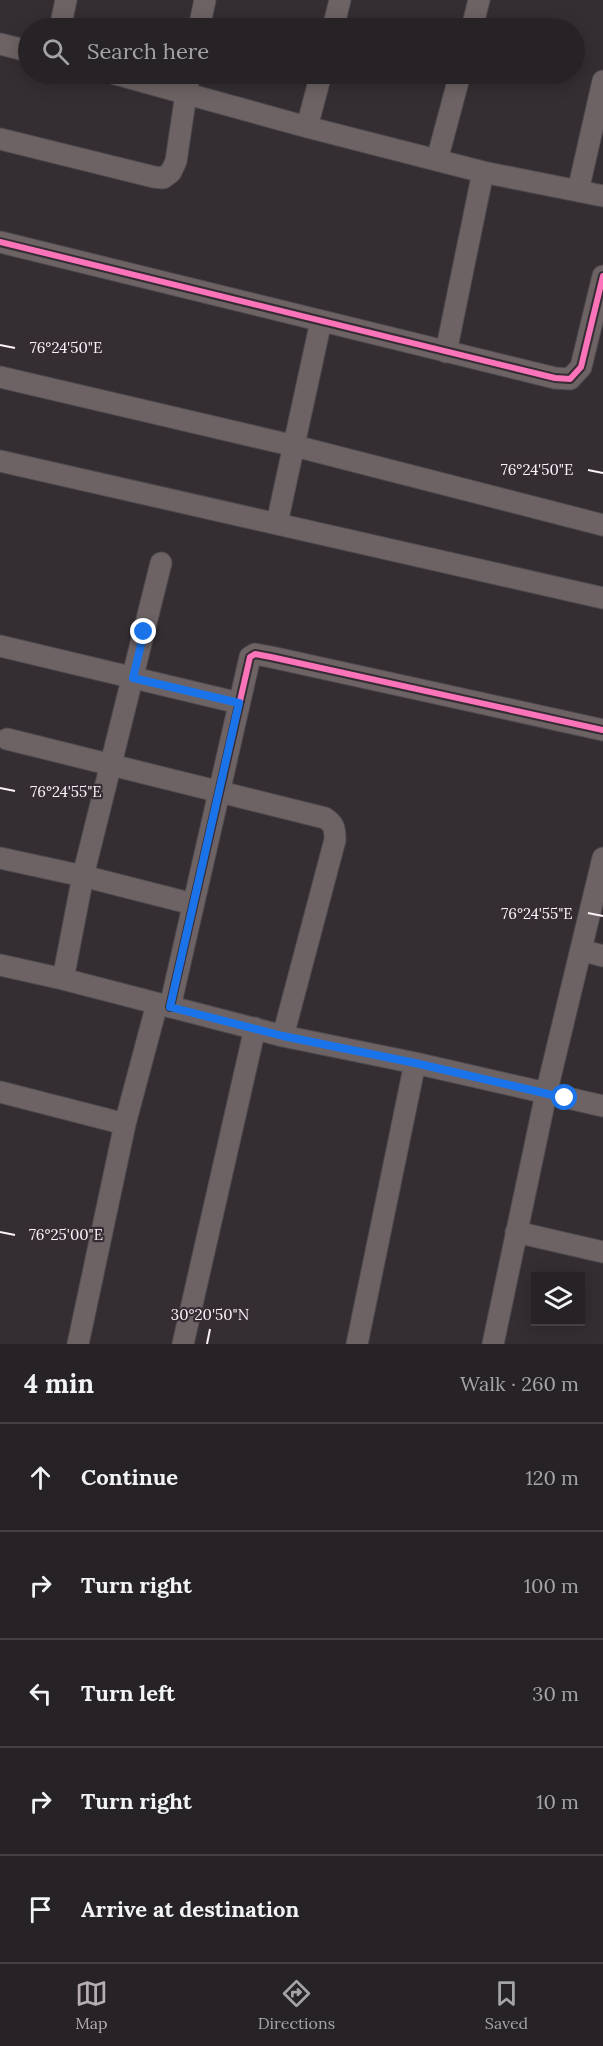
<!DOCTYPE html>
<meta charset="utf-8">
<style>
:root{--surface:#272226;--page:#2f2a2e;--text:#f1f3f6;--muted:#a4a4a7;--line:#433f43;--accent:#b5adb3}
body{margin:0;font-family:Lora,serif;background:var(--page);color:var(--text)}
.controls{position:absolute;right:18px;bottom:18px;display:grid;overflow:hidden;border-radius:0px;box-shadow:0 3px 15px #0003}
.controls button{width:54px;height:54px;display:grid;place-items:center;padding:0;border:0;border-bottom:2px solid var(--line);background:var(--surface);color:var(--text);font:30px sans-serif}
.stop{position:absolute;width:18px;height:18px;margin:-14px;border:4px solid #1a73e8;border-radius:50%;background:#fff}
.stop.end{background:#1a73e8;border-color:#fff;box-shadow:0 2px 6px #0008}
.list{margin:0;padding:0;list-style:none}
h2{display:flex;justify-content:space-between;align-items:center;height:78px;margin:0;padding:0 24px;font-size:26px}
h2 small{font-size:20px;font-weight:400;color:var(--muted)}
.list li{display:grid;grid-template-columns:39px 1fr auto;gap:18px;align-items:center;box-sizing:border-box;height:108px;padding:0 24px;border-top:2px solid var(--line)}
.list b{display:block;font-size:22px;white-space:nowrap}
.list em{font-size:20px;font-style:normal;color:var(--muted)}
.icon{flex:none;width:33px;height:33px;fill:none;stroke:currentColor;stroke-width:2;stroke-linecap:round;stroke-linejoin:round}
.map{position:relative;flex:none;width:603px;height:1344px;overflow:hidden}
.search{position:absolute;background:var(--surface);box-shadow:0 3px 15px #0003;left:18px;right:18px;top:18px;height:66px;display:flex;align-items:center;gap:15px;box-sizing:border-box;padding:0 21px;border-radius:33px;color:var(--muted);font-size:22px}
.sheet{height:618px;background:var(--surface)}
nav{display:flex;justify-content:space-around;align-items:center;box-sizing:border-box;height:84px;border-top:2px solid var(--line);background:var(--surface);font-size:16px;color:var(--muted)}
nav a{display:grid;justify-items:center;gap:3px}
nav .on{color:var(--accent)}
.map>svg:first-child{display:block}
</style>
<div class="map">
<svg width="603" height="1344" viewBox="0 0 603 1344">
<rect width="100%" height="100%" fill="#342e32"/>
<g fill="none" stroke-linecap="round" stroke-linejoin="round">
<defs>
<path id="street" d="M60 28 66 0
M199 28 205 0
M333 28 340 0
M472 28 479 0
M0 44 28 51
M115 74 307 127 483 172 603 196
M307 127 321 74
M0 139 154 177 163 178 171 172 176 161 189 74
M437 160 460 74
M578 191 603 81
M0 242 555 378 570 379 581 367 603 276
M446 352 483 172
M0 377 295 446 603 525
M0 461 603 598
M277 523 321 321
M0 646 239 703
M7 739 325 818C334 824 335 828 335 840L283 1036
M0 858 83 876 193 904
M581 950 603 956
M0 965 63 979 283 1036 415 1063 603 1106
M63 979 83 876 161 563
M170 1007 250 657 255 654 271 657 603 730
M0 1092 125 1124 157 1004
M516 1232 603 1252
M78 1344 125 1124
M183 1344 255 1028
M357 1344 415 1063
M493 1344 546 1094 603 858"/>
</defs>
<!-- street casing -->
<use href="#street" stroke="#4f4a4e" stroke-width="23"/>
<!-- street -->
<use href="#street" stroke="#6d6365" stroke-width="21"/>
<defs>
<path id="cycleway" d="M0 242 555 378 570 379 581 367 603 276
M170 1007 250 657 255 654 271 657 603 730"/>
</defs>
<!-- cycleway casing -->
<use href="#cycleway" stroke="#362c33" stroke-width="10"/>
<!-- cycleway -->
<use href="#cycleway" stroke="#fb73b8" stroke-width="6"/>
</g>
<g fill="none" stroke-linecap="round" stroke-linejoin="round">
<!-- route -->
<path stroke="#1a73e8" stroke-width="8" d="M144 632 133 678 239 703 170 1007 283 1036 415 1063 565 1098"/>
</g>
<!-- ticks -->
<path fill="none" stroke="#faf2f8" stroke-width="2" d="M0 345 15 348M588 470 603 473M0 788 15 791M588 913 603 916M0 1232 15 1235M207 1344 210 1329"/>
<g font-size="15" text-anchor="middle" fill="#faf2f8" stroke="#362c33" stroke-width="4.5" stroke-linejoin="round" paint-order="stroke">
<text x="66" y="353">76°24'50"E</text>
<text x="537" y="475">76°24'50"E</text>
<text x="66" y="797">76°24'55"E</text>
<text x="537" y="919">76°24'55"E</text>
<text x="66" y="1240">76°25'00"E</text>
<text x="210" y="1320">30°20'50"N</text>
</g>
</svg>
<div class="controls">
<button><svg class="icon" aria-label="layers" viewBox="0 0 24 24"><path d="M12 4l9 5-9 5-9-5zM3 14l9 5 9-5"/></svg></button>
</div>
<div class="stop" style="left:565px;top:1098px"></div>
<div class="stop end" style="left:144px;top:632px"></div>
<div class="search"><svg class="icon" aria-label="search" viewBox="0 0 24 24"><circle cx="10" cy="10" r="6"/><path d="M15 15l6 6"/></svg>Search here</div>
</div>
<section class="sheet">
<h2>4 min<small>Walk · 260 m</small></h2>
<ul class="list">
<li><svg class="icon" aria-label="ahead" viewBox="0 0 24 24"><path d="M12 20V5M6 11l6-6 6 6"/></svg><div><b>Continue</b></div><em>120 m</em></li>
<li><svg class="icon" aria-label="right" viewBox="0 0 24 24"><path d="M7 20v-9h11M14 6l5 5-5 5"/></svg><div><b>Turn right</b></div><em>100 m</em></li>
<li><svg class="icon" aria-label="left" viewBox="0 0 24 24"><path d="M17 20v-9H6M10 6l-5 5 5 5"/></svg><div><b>Turn left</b></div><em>30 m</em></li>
<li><svg class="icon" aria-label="right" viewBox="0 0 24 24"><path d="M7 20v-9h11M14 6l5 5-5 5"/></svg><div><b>Turn right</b></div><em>10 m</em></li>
<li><svg class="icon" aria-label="arrive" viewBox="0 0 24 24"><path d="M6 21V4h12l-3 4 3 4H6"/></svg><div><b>Arrive at destination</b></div></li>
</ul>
</section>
<nav>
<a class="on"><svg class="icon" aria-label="map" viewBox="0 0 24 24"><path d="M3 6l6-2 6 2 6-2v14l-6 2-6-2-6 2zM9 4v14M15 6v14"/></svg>Map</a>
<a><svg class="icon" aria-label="directions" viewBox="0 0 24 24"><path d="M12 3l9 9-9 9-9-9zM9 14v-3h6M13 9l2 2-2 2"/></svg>Directions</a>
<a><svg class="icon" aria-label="saved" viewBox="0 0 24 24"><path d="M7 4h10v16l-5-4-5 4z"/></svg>Saved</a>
</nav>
